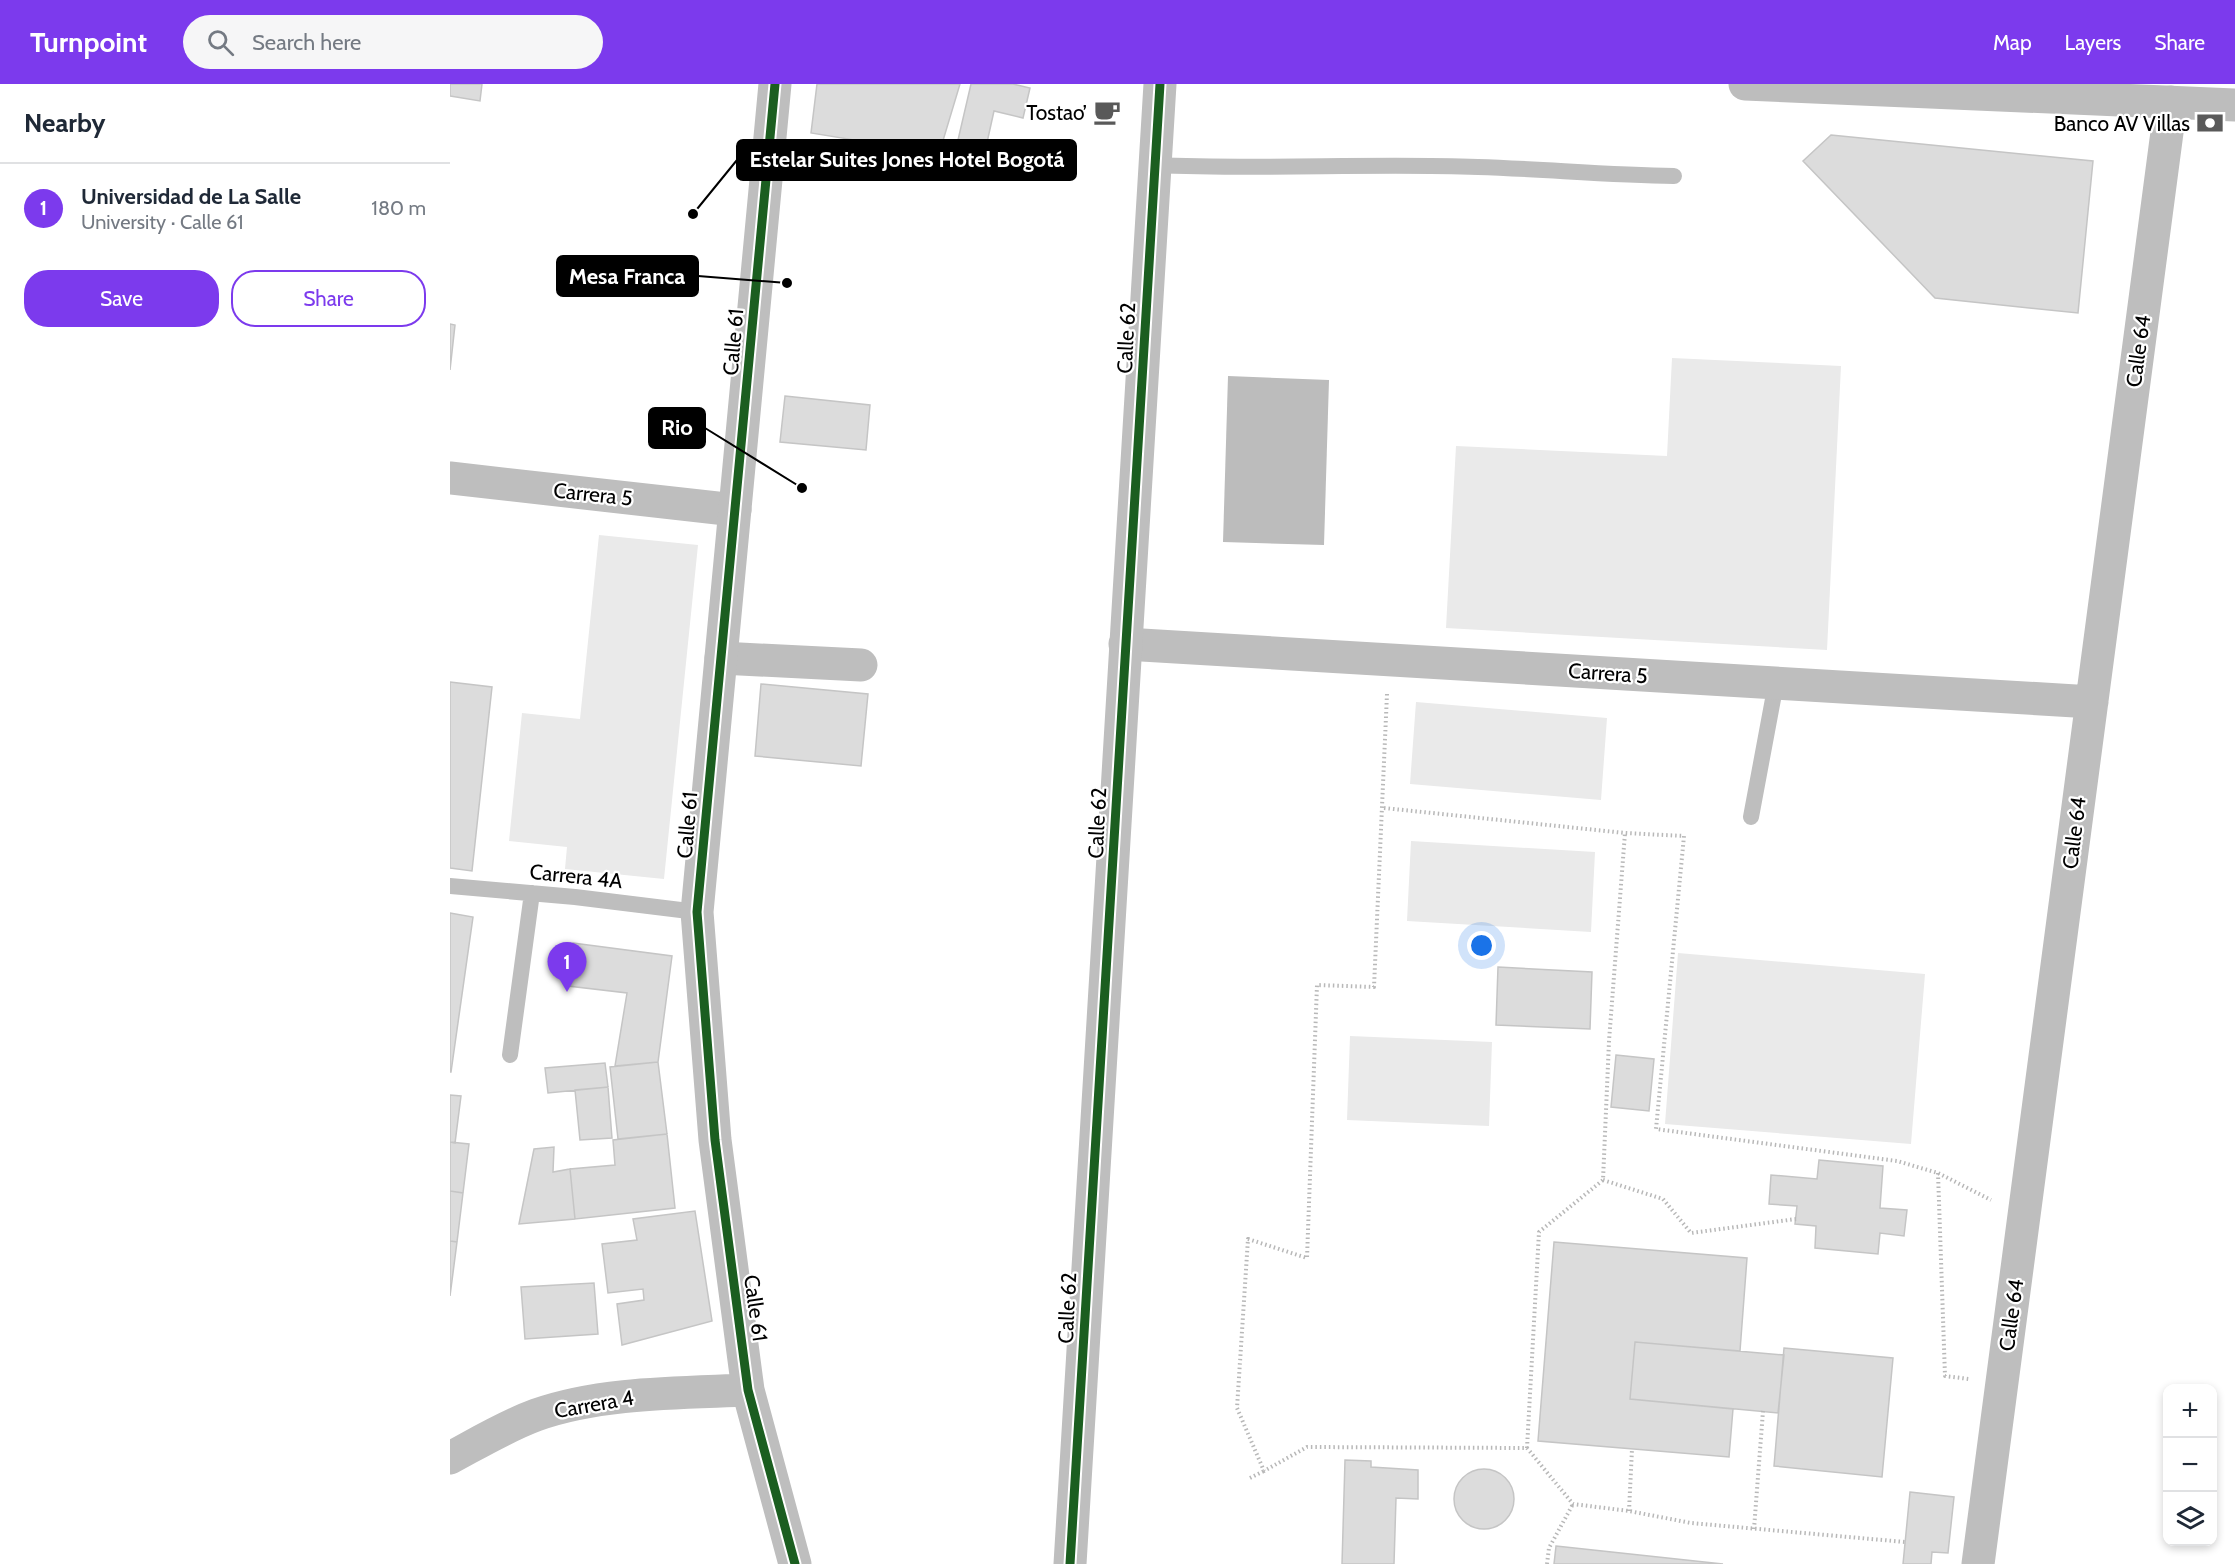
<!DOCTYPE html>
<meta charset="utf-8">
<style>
:root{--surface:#fff;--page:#f6f6f7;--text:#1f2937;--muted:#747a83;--line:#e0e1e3;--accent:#7c3aed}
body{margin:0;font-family:Cabin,sans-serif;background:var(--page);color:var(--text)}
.controls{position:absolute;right:18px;bottom:18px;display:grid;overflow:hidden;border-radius:12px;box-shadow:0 3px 9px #0003}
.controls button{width:54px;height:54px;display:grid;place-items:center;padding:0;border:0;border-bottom:2px solid var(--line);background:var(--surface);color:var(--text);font:30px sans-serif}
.you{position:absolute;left:1032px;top:862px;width:21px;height:21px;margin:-15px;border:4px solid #fff;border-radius:50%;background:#1a73e8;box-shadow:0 0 0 9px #1a73e833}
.badge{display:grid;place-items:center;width:39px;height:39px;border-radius:50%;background:var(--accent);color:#fff;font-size:20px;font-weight:700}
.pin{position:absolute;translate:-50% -50px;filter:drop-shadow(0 2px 3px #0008)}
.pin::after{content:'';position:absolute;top:32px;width:21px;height:18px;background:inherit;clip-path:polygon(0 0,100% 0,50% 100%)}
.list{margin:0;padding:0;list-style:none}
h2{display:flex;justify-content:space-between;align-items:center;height:78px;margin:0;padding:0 24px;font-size:26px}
h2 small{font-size:20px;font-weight:400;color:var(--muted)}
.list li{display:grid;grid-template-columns:39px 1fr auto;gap:18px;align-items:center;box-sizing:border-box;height:90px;padding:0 24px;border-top:2px solid var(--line)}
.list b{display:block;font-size:22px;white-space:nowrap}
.list p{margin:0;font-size:20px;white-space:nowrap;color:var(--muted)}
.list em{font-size:20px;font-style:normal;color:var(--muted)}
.actions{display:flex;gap:12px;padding:18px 24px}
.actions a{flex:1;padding:14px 0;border:2px solid var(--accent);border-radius:24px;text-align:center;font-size:21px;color:var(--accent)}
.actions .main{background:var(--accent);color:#fff}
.icon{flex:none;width:33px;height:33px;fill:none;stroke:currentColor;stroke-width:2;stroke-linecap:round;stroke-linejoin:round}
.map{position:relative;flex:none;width:1785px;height:1480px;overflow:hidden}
header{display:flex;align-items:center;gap:36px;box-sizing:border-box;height:84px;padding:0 30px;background:var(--accent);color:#fff}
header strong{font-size:28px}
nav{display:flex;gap:33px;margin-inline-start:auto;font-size:21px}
.search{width:420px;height:54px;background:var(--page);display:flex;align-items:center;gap:15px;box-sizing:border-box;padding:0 21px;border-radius:33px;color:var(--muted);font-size:22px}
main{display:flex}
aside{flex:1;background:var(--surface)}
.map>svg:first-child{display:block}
</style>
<header>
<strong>Turnpoint</strong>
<div class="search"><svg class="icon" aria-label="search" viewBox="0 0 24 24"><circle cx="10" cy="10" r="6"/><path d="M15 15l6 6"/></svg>Search here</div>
<nav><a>Map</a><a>Layers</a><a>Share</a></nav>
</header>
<main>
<aside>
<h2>Nearby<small></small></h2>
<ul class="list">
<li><span class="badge">1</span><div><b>Universidad de La Salle</b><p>University · Calle 61</p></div><em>180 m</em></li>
</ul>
<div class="actions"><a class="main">Save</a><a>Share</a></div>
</aside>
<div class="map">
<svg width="1785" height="1480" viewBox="0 0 1785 1480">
<rect width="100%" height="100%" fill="#fff"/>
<!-- green -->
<path fill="#eaeaea" d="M1222 274 1391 282 1377 566 996 544 1006 362 1217 372Z
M149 451 248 461 214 795 115 785 117 763 59 757 72 629 130 635Z
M966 618 1157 634 1151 716 960 700Z
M961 757 1145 768 1141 848 957 837Z
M1228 869 1475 890 1461 1060 1215 1040Z
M900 952 1042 958 1039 1042 897 1036Z"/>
<!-- water -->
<path fill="#bcbcbc" d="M778 292 879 296 874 461 773 458Z"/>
<!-- building -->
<path fill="#dcdcdc" stroke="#c5c5c5" stroke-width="1.5" d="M0 0H32L30 17 0 12Z
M367 0H510L489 70 361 49Z
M521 0H563L580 4 573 34 544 27 536 63 508 56Z
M1381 51 1643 77 1628 229 1485 214 1353 77Z
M0 240 5 241 0 286Z
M335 312 420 321 416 366 330 358Z
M0 598 42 603 22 787 0 784Z
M311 600 418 610 411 682 305 672Z
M0 829 23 833 1 988H0Z
M123 859 222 872 208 978 165 982 177 909 118 902Z
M1048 883 1142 888 1140 945 1046 941Z
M1166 971 1204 975 1199 1027 1161 1023Z
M208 978 217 1050 168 1055 160 983Z
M155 979 158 1003 98 1009 95 984Z
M158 1003 162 1054 130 1056 125 1006Z
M0 1011 11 1012 5 1059 0 1058Z
M217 1050 225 1124 125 1135 120 1085 165 1081 163 1056Z
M0 1058 19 1060 13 1109 0 1107Z
M104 1063 103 1088 120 1085 125 1135 69 1140 84 1065Z
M1369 1076 1433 1082 1430 1124 1457 1126 1454 1152 1430 1149 1428 1170 1365 1164 1366 1142 1345 1140 1347 1122 1319 1120 1321 1091 1367 1095Z
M0 1107 13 1109 7 1158 0 1157Z
M245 1127 262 1237 172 1261 167 1220 194 1216 193 1205 158 1209 152 1160 187 1156 183 1135Z
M0 1157 7 1158 0 1212Z
M1104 1158 1297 1174 1290 1267 1185 1258 1180 1315 1283 1325 1279 1373 1088 1357Z
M144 1199 148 1250 75 1255 71 1203Z
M1185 1258 1334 1271 1328 1329 1180 1315Z
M1334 1264 1443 1274 1432 1393 1324 1382Z
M895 1376 921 1377V1383L968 1386V1415L946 1414 944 1480H892Z
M1004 1415a30 30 0 1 1 60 0a30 30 0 1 1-60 0Z
M1460 1408 1504 1413 1498 1469 1482 1468 1481 1480H1453Z
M1106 1462 1273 1480H1104Z"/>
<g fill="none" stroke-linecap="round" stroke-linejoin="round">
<!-- path -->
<path stroke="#b8b8b8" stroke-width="4" stroke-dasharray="1.5 3" stroke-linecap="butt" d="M937 610 924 903 867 901 857 1174 798 1155 787 1324 814 1387 857 1363 1077 1364 1123 1420 1179 1427 1241 1439 1455 1458
M934 724 1175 749 1234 752 1206 1045 1447 1077 1488 1089 1541 1116
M1488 1089 1495 1292 1519 1295
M1153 1096 1213 1115 1241 1149 1346 1135
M1077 1364 1089 1148 1153 1096 1159 957 1175 749
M800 1394 814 1387
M1179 1427 1182 1365
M1304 1445 1313 1327
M1097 1480 1099 1464 1123 1420"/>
<!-- service -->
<path stroke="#bebebe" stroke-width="16" d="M705 81C812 86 920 79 1028 83 1093 85 1158 91 1224 92
M1301 733 1326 599
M0 802 125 813 247 828
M60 971 82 809"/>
<!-- minor -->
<path stroke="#bebebe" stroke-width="33" d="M0 394 285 426
M675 560 1642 618
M271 574 411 581
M1528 1480 1721 18"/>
<!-- tertiary -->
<path stroke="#bebebe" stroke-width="33" d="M325 0 247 828 265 1056 298 1306 345 1480
M0 1374C28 1359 56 1342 86 1331 150 1308 231 1309 298 1306
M620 1480 710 0"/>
<!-- primary -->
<path stroke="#bdbdbd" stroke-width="33" d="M1295 0 1785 21"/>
<defs>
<path id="cycleway" d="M325 0 247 828 265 1056 298 1306 345 1480
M620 1480 710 0"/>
</defs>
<!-- cycleway casing -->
<use href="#cycleway" stroke="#fff" stroke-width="13"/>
<!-- cycleway -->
<use href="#cycleway" stroke="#1b5e20" stroke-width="9"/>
</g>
<!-- icons -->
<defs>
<symbol id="cafe-bare" viewBox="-9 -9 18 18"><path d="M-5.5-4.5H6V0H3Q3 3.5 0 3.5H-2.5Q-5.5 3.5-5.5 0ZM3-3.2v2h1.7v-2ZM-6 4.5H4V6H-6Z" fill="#595959" stroke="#fff" stroke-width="2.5" paint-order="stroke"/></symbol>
<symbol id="bank-bare" viewBox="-9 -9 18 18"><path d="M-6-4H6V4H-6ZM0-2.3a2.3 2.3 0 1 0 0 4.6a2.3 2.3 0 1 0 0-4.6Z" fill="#595959" stroke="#fff" stroke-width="2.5" paint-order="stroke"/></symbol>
</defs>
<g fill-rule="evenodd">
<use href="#cafe-bare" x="638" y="9" width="38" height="38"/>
<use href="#bank-bare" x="1741" y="20" width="38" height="38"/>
</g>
<g text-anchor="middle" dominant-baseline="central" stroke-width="4.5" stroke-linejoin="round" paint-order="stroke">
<!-- poi labels -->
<g font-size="21" fill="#000" stroke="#fff" text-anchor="end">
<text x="637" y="28">Tostao’</text>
<text x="1740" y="39">Banco AV Villas</text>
</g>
<!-- street labels -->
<g font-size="21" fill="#000" stroke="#fff">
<text transform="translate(676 254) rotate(-87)">Calle 62</text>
<text transform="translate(283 258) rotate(-85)">Calle 61</text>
<text transform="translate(1688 267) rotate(-82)">Calle 64</text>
<text transform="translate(143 410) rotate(6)">Carrera 5</text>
<text transform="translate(1158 589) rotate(4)">Carrera 5</text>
<text transform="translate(647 739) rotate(-87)">Calle 62</text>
<text transform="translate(237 741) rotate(-85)">Calle 61</text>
<text transform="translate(1624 749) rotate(-83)">Calle 64</text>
<text transform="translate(126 792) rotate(6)">Carrera 4A</text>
<text transform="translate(306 1224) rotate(82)">Calle 61</text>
<text transform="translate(617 1224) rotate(-87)">Calle 62</text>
<text transform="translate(1561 1231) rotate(-82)">Calle 64</text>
<text transform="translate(144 1320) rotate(-10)">Carrera 4</text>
</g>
</g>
<!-- callouts -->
<path fill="none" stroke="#000" stroke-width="2" d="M243 130L287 76M337 199L248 192M352 404L255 344"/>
<g fill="#000" stroke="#fff" stroke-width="2">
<circle cx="243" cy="130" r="6"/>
<circle cx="337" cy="199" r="6"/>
<circle cx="352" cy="404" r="6"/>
</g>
<g fill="#000" stroke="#000" stroke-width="2">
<rect x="287" y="56" width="339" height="40" rx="6"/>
<rect x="107" y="172" width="141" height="40" rx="6"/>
<rect x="199" y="324" width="56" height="40" rx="6"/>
</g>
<g font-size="22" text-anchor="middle" font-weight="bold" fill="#fff">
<text x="457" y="83">Estelar Suites Jones Hotel Bogotá</text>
<text x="177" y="200">Mesa Franca</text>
<text x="227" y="351">Rio</text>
</g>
</svg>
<div class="controls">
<button>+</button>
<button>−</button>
<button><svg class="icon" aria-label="layers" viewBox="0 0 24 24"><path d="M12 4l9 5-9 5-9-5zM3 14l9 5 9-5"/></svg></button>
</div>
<div class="you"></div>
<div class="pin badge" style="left:117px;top:908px">1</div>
</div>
</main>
